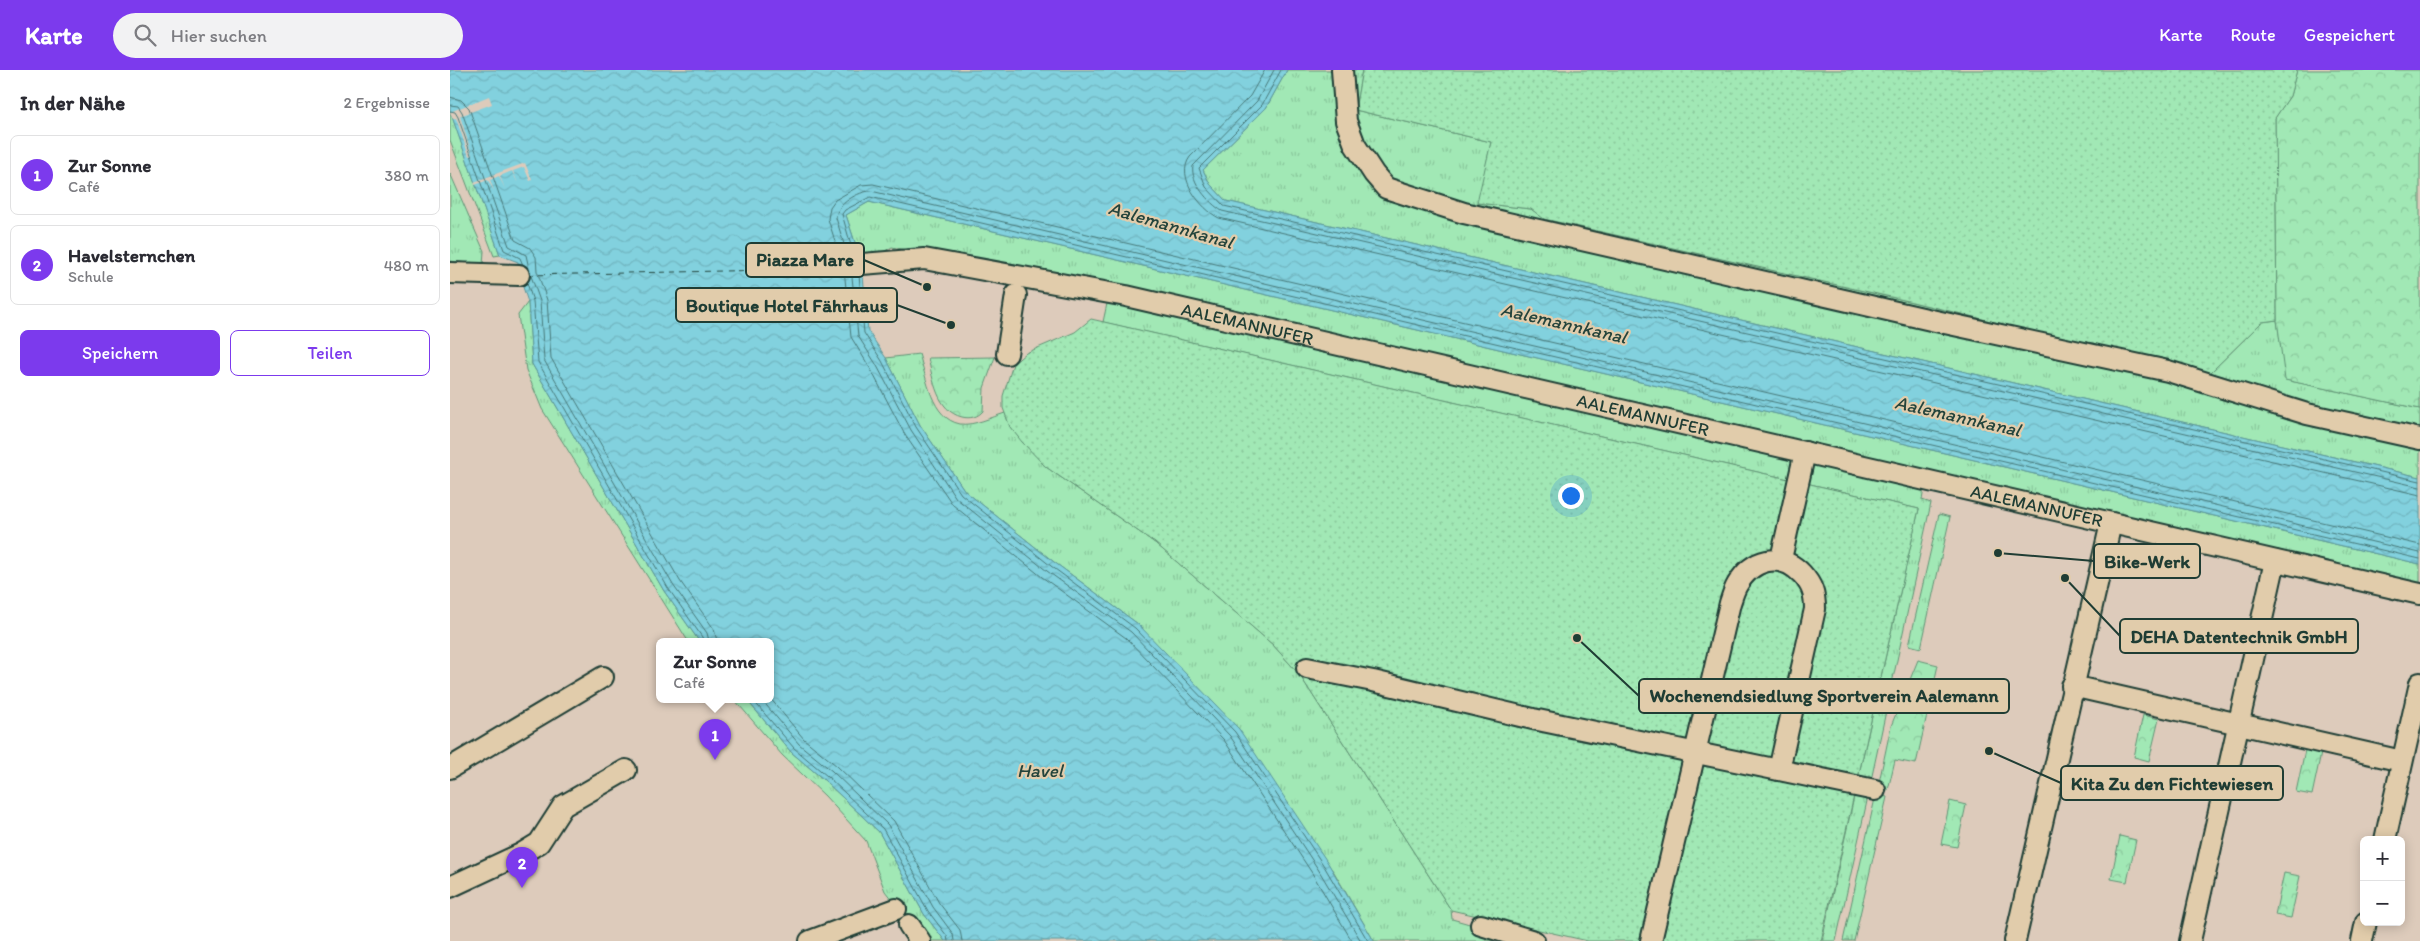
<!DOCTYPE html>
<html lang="de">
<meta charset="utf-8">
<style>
:root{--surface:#fff;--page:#f2f2f3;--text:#2b2b33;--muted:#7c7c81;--line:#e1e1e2;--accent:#7c3aed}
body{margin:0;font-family:Itim,sans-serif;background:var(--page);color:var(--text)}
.controls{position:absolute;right:15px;bottom:15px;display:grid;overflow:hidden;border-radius:8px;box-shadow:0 2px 12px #0003}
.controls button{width:45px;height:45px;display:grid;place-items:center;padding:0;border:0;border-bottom:1px solid var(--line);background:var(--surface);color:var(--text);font:25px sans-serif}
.you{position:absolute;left:1120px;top:425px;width:18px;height:18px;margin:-12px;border:4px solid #fff;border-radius:50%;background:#1a73e8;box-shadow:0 0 0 8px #1a73e833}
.badge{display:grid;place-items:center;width:32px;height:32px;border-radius:50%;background:var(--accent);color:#fff;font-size:16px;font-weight:700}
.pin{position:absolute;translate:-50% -41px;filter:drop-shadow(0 1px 2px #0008)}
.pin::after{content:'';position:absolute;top:26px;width:18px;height:15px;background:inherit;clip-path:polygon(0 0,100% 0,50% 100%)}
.popup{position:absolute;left:206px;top:568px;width:118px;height:65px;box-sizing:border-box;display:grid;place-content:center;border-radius:8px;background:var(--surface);filter:drop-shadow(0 1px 4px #0005);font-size:16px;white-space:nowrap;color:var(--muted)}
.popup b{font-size:19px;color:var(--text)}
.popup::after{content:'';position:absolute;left:50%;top:100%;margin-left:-10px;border:10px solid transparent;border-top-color:var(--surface)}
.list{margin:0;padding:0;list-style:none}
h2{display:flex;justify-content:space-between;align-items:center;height:65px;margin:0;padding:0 20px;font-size:21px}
h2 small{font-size:16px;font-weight:400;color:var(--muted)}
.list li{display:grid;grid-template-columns:32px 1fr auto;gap:15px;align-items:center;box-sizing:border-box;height:80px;margin:0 10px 10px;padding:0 10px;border:1px solid var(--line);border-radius:8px}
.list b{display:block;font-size:19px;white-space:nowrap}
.list p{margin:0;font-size:16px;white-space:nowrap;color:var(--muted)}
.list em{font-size:16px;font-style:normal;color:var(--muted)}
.actions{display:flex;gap:10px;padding:15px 20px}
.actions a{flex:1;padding:11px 0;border:1px solid var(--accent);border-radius:8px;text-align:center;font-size:18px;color:var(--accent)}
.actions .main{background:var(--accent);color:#fff}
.icon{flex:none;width:28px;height:28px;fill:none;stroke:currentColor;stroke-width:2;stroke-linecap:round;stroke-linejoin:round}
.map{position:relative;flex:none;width:1970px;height:871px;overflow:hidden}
header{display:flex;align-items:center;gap:30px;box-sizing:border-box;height:70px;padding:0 25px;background:var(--accent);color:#fff}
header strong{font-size:24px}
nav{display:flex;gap:28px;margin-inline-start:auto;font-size:18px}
.search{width:350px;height:45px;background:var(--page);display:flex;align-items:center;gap:12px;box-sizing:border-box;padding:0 18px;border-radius:28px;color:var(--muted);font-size:19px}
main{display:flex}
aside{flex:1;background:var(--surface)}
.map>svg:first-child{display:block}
</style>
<header>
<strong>Karte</strong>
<div class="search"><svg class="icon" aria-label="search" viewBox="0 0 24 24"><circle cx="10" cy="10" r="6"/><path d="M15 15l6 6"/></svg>Hier suchen</div>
<nav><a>Karte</a><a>Route</a><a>Gespeichert</a></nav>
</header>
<main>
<aside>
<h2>In der Nähe<small>2 Ergebnisse</small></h2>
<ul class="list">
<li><span class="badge">1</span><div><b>Zur Sonne</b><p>Café</p></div><em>380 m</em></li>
<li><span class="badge">2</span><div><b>Havelsternchen</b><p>Schule</p></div><em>480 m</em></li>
</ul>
<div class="actions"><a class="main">Speichern</a><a>Teilen</a></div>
</aside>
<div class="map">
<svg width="1970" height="871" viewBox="0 0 1970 871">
<defs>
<pattern id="grass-tufts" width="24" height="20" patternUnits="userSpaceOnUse" patternTransform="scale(1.25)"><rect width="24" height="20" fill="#a1e8b5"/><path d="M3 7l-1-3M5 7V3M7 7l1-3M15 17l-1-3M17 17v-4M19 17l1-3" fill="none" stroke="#8ac89c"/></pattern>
<pattern id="forest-crowns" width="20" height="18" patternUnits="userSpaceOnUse" patternTransform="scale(1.25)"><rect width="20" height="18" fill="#a1e8b5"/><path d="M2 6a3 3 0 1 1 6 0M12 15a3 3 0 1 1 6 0" fill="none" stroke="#8ac89c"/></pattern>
<pattern id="garden-dots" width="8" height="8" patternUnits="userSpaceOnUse" patternTransform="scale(1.25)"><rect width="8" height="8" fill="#a1e8b5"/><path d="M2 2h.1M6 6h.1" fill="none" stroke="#8ac89c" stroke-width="1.8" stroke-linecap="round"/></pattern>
<pattern id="water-waves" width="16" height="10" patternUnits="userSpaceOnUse" patternTransform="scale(1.25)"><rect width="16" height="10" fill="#82d1de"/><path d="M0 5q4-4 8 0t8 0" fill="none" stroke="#70b4bf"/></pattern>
</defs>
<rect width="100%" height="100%" fill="#ddcbbb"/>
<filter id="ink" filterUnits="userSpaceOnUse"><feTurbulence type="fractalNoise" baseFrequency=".02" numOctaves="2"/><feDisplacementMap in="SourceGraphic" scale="10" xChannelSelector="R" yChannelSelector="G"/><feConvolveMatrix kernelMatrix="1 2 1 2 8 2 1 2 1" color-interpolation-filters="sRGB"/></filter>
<g filter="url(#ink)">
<!-- grass -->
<path fill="url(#grass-tufts)" stroke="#609274" d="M837 0H912L905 40 1041 72 1028 133 1081 139 1095 149 1454 230 1759 304 1812 252 1827 250 1836 310 1970 339V407L776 131 760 114 753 100 816 38Z
M0 41 3 49 50 185 44 186 0 70Z
M0 103 34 181 33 195 0 191Z
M419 132 1970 494V524L676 226 442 177 412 194 396 145Z
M658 229 1474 419 1472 430 1481 433 1420 715 1407 713 1469 439 653 252Z
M78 232 82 294 214 521 249 571H238L92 339 76 300 68 245Z
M469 284C477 308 481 348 510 354 524 356 542 347 555 343L560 357 596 397 705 473 823 575 849 604 1001 840 1002 849 1079 871H924L884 802 688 554 604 492 515 421 470 355 436 288Z
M1489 444 1500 447 1471 578 1459 575Z
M284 629H296L341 682 374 710 429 762 474 844 495 871H474L435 821 416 771 375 726 332 685Z
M1406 718 1419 722 1386 871H1372Z
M1426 724 1437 727 1404 871H1393Z"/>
<!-- forest -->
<path fill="url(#forest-crowns)" stroke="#609274" d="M1847 0H1970V339L1835 310 1827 250 1825 48 1840 26Z
M545 287 534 318 533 341C528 347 520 349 512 347 487 341 483 309 478 288Z
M1468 590 1488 595 1466 694 1445 690 1438 720 1428 717 1441 656Z
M1693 645 1709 649 1699 691 1684 687Z
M1855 680 1871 683 1862 725 1846 722Z
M1500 731 1516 735 1507 777 1491 774Z
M1670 766 1686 770 1677 812 1661 809Z
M1834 803 1850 806 1841 848 1825 845Z"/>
<!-- garden -->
<path fill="url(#garden-dots)" stroke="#609274" d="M912 0H1847L1840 26 1825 48 1827 250 1812 252 1759 304 1454 230 1094 149 1081 139 1027 133 1041 72 905 40Z
M641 249 1469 439 1371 871H1138L1001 840 849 604 823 575 705 473 596 397 572 372 560 357 553 338V326L563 294 576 283 625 262Z"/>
<!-- water -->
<path fill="url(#water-waves)" stroke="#5a969a" d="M0 0H837L816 38 753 100 760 114 776 131 1970 407V494L419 132 396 145 412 194 418 261 436 288 470 355 515 421 604 492 688 554 789 659 878 793 924 871H495L474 844 429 762 374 710 341 682 296 629H320V571H249L214 521 82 294 78 232 69 205 68 192 50 185 0 41Z"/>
<!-- pier -->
<path fill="#ddcbbb" d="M39 26 42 34 10 46 22 85 19 86 6 48 3 49 0 42Z
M75 93 82 110 80 111 74 97 63 101 68 114 62 101 50 106 55 119 49 106 40 110 44 121 38 110 25 115 24 112Z"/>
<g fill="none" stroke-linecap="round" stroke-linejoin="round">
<!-- shore -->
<path stroke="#477878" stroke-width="1" d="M815 0 800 26 740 87C725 107 751 139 769 148L1970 425
M824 0 807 31 743 96C740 112 759 133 772 141L1970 417
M831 0 812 35 749 98 756 117 774 136 1970 411
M0 27 11 30 19 38 65 170 80 178 86 187 87 201 97 230 101 288 230 511 264 559 267 571
M0 35 8 36 12 42 59 176 76 185 80 203
M0 41 5 42 8 47 54 180 70 188 73 195
M404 186 392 144 395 140 420 127 1970 489
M80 203 90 231 94 290 223 515 257 563 259 571
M409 204 414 263 432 291 466 357 511 424 601 496 685 558 785 662 874 796 918 871
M77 213 83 231 88 292 218 518 252 567 253 571
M320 628 354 669 387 696 444 751 489 833 510 860 512 871
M302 629 344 678 377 706 433 759 478 841 497 866 498 871
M311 629 349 674 382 701 438 755 483 837 503 864 504 871
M902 871 862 803 774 670 676 568 592 507 503 435 455 365 420 298 401 267 394 199 378 149 380 137 385 130 411 115 423 114 1970 475
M911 871 868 799 780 666 681 562 597 501 506 428 461 360 426 294 408 266 401 197 386 148C386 134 409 121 421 121L1970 483"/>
<!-- ferry -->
<path stroke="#24443c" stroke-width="1" stroke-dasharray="6 5" stroke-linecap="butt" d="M78 205 371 199 404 195"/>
<defs>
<g id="minor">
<path d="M892 0 896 51 905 75 924 104 936 118 1014 143 1481 250 1718 301 1857 344 1970 369"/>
<path id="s1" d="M412 194 474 189 676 226 1970 524"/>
<path d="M0 203 69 205"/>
<path d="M557 284 566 225"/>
<path d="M1331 489 1355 382"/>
<path d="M857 598 923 611 1083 649 1425 720"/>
<path d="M1622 616 1952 691"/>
<path d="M0 698 153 607"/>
<path d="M1935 770 1970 613"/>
<path d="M0 817 71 784 89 773 113 736 176 700"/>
<path d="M459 855 470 871"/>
<path d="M1031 855 1084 871"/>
<path d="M360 871 446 839"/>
<path d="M1201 871 1280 533C1282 527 1284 520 1287 515 1302 489 1330 481 1352 504 1362 515 1365 524 1365 539L1329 700"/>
<path d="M1565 871 1661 453"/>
<path d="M1740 871 1825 491"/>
<path d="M1912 871 1916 852"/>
</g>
</defs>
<!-- minor casing -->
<use href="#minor" stroke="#1f3d34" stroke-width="24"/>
<!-- minor -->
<use href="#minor" stroke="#e1ccab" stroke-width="20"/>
</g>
</g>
<g text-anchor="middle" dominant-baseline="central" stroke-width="4.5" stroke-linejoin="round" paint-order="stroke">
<!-- street labels -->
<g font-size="18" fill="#1f3d34" stroke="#e1ccab">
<text stroke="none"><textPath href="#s1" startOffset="392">AALEMANNUFER</textPath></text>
<text stroke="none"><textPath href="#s1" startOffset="798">AALEMANNUFER</textPath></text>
<text stroke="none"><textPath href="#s1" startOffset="1202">AALEMANNUFER</textPath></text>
</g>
<!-- water labels -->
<g font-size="19" font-style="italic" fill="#24443c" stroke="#e1ccab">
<text transform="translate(721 155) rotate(16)">Aalemannkanal</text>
<text transform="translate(1114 253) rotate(13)">Aalemannkanal</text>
<text transform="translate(1508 346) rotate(13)">Aalemannkanal</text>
<text x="590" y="700">Havel</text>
</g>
</g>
<!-- callouts -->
<path fill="none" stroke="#1f3d34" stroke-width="2" d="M477 217L414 190M501 255L447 235M1548 483L1644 491M1615 508L1670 566M1127 568L1189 626M1539 681L1611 713"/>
<g fill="#1f3d34" stroke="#e1ccab" stroke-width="2">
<circle cx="477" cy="217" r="5"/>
<circle cx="501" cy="255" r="5"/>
<circle cx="1548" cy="483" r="5"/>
<circle cx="1615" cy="508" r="5"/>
<circle cx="1127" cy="568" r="5"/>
<circle cx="1539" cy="681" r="5"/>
</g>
<g fill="#e1ccab" stroke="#1f3d34" stroke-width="2">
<rect x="296" y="173" width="118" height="34" rx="5"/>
<rect x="226" y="218" width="221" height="34" rx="5"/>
<rect x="1644" y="474" width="106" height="34" rx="5"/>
<rect x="1670" y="549" width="238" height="34" rx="5"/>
<rect x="1189" y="609" width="370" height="34" rx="5"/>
<rect x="1611" y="696" width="222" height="34" rx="5"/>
</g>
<g font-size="19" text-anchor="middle" font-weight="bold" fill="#1f3d34">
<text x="355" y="196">Piazza Mare</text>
<text x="337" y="242">Boutique Hotel Fährhaus</text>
<text x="1697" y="498">Bike-Werk</text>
<text x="1789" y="573">DEHA Datentechnik GmbH</text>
<text x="1374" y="632">Wochenendsiedlung Sportverein Aalemann</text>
<text x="1722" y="720">Kita Zu den Fichtewiesen</text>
</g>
</svg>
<div class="controls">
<button>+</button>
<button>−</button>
</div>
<div class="you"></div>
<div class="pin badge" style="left:265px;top:690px">1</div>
<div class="popup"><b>Zur Sonne</b>Café</div>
<div class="pin badge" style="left:72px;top:818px">2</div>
</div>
</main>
